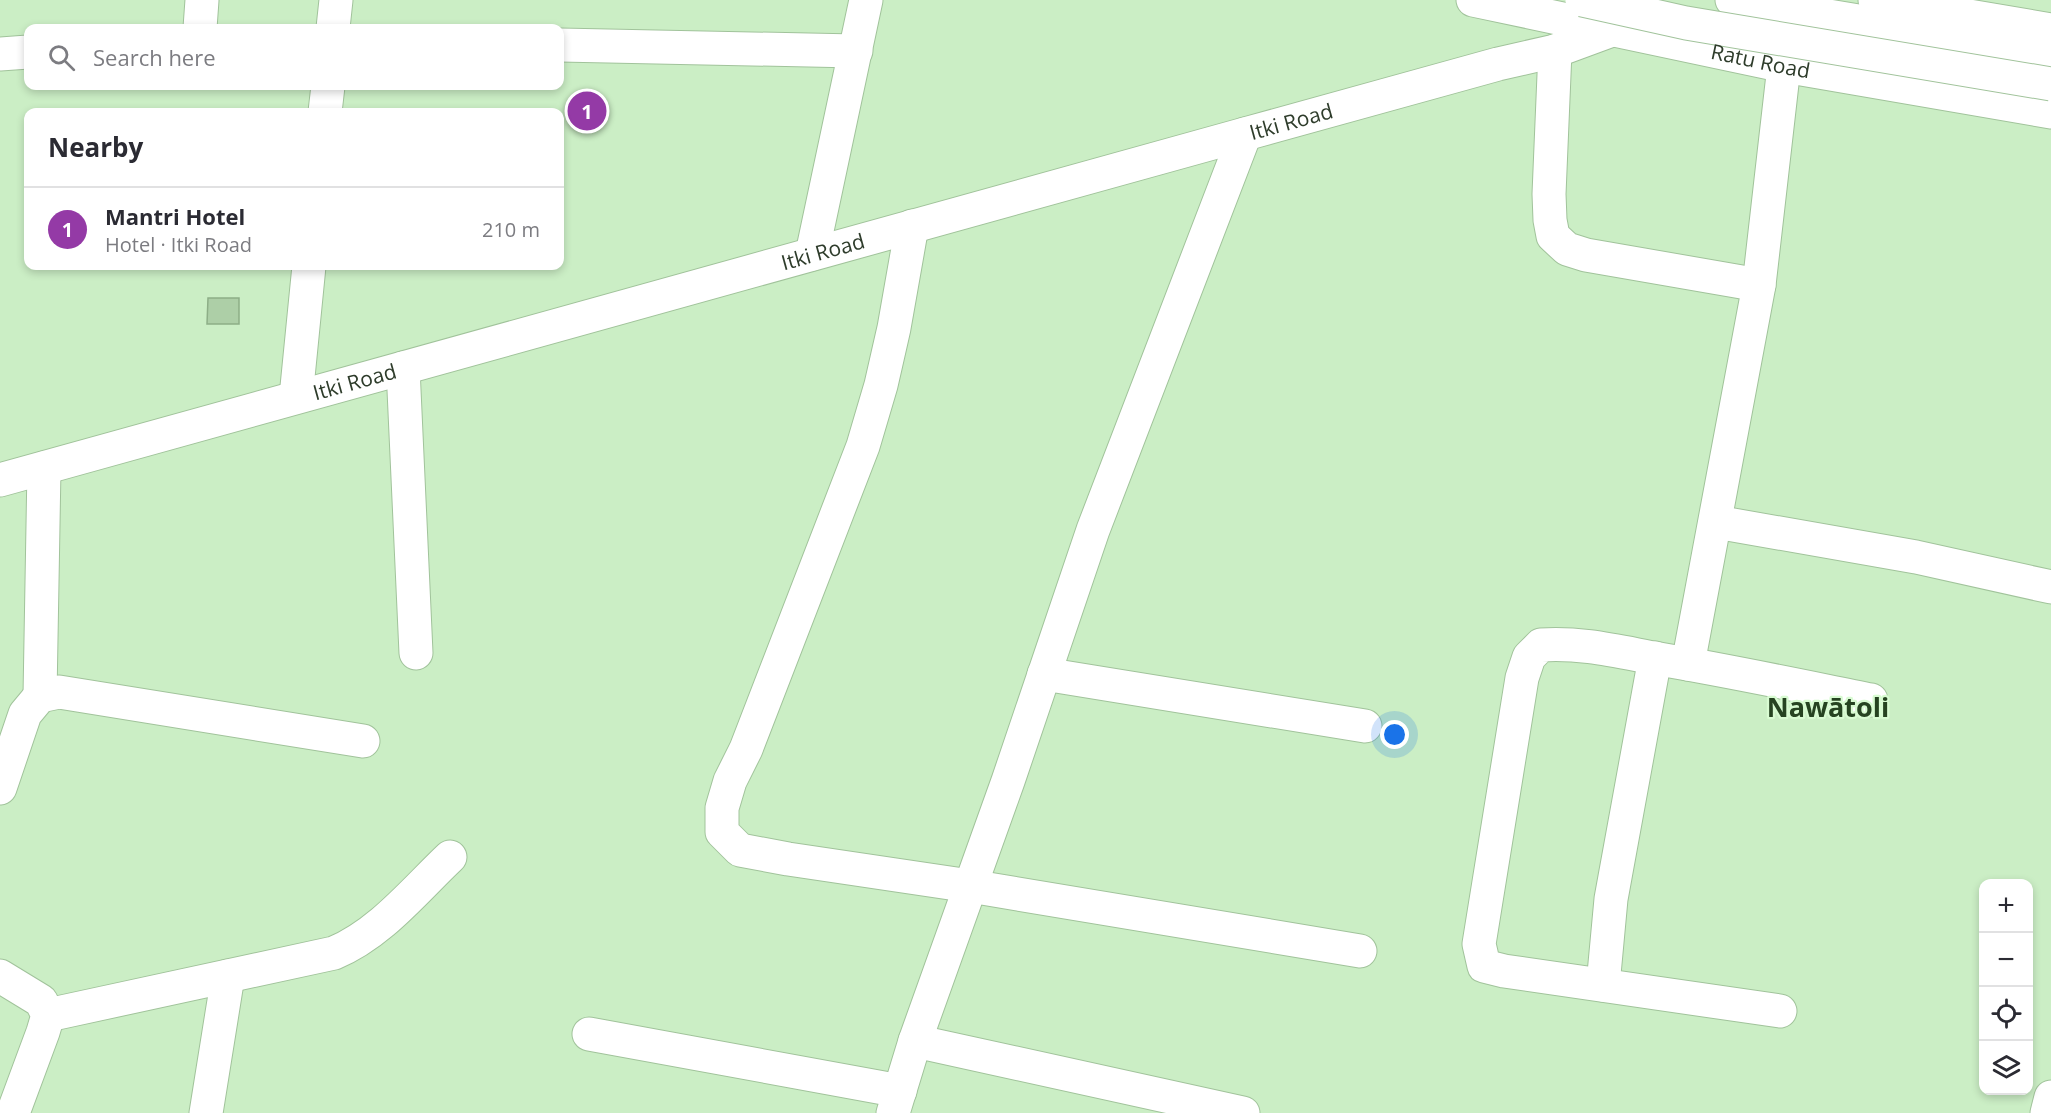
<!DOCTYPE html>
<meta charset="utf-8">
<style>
:root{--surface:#fff;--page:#f2f2f3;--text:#2b2b33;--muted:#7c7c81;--line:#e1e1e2;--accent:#943aa6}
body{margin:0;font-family:"Open Sans",sans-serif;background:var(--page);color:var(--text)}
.controls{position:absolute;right:18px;bottom:18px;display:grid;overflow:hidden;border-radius:12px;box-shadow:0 3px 9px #0003}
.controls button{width:54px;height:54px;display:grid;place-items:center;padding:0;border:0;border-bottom:2px solid var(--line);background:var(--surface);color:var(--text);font:30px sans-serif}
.you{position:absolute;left:1395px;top:735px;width:21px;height:21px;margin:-15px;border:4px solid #fff;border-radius:50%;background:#1a73e8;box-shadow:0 0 0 9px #1a73e833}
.badge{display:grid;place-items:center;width:39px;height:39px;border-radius:50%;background:var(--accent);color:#fff;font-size:20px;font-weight:700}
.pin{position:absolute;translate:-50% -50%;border:3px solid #fff;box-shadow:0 2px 6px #0006}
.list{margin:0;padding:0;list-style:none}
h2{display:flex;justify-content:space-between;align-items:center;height:78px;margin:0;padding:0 24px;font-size:26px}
h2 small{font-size:20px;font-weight:400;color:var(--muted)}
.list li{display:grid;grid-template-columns:39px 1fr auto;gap:18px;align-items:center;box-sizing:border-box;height:84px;padding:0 24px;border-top:2px solid var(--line)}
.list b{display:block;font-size:22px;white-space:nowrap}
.list p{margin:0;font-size:20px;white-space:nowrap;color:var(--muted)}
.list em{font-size:20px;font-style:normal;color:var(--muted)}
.icon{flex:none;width:33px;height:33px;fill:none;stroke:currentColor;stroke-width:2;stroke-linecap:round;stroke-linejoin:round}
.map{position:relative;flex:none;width:2051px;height:1113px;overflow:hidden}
.search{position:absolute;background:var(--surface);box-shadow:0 3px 9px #0003;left:24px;top:24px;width:540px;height:66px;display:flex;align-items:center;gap:15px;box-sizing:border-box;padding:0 21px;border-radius:12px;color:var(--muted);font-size:22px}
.panel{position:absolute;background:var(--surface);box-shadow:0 3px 9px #0003;left:24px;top:108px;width:540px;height:162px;border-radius:12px}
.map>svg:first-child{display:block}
</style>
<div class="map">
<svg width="2051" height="1113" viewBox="0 0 2051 1113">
<rect width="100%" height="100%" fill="#cbeec5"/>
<!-- building -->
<path fill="#adcfa7" stroke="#8dae87" stroke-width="1.5" d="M208 298H239V324H207Z"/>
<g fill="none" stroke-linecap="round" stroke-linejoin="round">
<defs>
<g id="minor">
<path d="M200 28 202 0"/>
<path d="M333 28 336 0"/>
<path d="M560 45 856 51"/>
<path d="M1555 51 1549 194 1550 220 1553 236 1567 249 1586 255 1759 285"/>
<path d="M0 54 28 52"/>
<path d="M325 112 328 86"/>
<path d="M912 226 894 328 881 385 863 446 746 749 730 781 722 808V832L740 850 788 859 970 886 1360 951"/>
<path d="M812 254 866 0"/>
<path d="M403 368 416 653"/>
<path d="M296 397 309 266"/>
<path id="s1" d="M0 480 1245 134 1498 64 1555 51 1612 30 1617 18"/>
<path d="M1716 522 1916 557 2051 587"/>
<path d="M1688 664 1759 285 1784 66"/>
<path d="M1044 674 1365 726"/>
<path d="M40 696 44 468"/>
<path d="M0 788 25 714 40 696 59 692 363 741"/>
<path d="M0 976 41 1001 48 1015 43 1032 13 1113"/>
<path d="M1603 985 1611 899 1655 658"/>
<path d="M1780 1011 1504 971 1484 966 1479 944 1522 678 1529 657 1541 645C1581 642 1620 652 1659 659 1730 671 1801 686 1871 700"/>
<path d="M48 1015 334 953C380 934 415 890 450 857"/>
<path d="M589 1034 900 1091"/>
<path d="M915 1041 1243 1113"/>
<path d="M206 1113 228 976"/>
<path d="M893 1113 915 1041 1008 781 1093 530 1245 134"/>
<path d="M2047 1113 2051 1097"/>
</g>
<g id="major">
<path id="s2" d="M1473 0 1784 66 2051 112"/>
<path d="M1732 0 2051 53"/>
<path d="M1875 0 2051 30"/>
</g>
</defs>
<!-- minor casing -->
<use href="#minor" stroke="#a1c39b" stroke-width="35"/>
<!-- major casing -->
<use href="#major" stroke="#a1c39b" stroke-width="35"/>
<!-- minor -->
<use href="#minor" stroke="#fff" stroke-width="33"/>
<!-- major -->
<use href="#major" stroke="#fff" stroke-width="33"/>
<defs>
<path id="major-bridge" d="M1582 0 1686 23 2051 84"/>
</defs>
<!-- major-bridge casing -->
<use href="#major-bridge" stroke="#a1c39b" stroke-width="35" stroke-linecap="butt"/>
<!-- major-bridge -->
<use href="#major-bridge" stroke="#fff" stroke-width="33"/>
</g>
<g text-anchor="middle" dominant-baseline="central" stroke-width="4.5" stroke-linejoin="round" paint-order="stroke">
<!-- street labels -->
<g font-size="21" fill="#2e3c2b" stroke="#d8fbd2">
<text stroke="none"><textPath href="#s2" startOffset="294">Ratu Road</textPath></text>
<text stroke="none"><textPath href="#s1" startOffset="1340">Itki Road</textPath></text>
<text stroke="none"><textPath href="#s1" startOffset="854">Itki Road</textPath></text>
<text stroke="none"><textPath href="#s1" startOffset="368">Itki Road</textPath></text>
</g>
<!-- district labels -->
<g font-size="27" font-weight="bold" fill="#264321" stroke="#d8fbd2">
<text x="1828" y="706">Nawātoli</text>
</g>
</g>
</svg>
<div class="controls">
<button>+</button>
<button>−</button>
<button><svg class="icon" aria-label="locate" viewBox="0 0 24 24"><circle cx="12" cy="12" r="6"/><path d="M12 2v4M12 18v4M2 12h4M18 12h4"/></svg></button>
<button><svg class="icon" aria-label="layers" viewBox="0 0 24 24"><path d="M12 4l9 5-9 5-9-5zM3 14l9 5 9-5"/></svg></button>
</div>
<div class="you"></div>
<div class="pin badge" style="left:587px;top:111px">1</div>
<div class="search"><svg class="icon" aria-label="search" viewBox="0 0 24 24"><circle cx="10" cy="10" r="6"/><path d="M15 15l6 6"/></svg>Search here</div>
<section class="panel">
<h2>Nearby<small></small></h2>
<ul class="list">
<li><span class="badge">1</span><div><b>Mantri Hotel</b><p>Hotel · Itki Road</p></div><em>210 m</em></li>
</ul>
</section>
</div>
